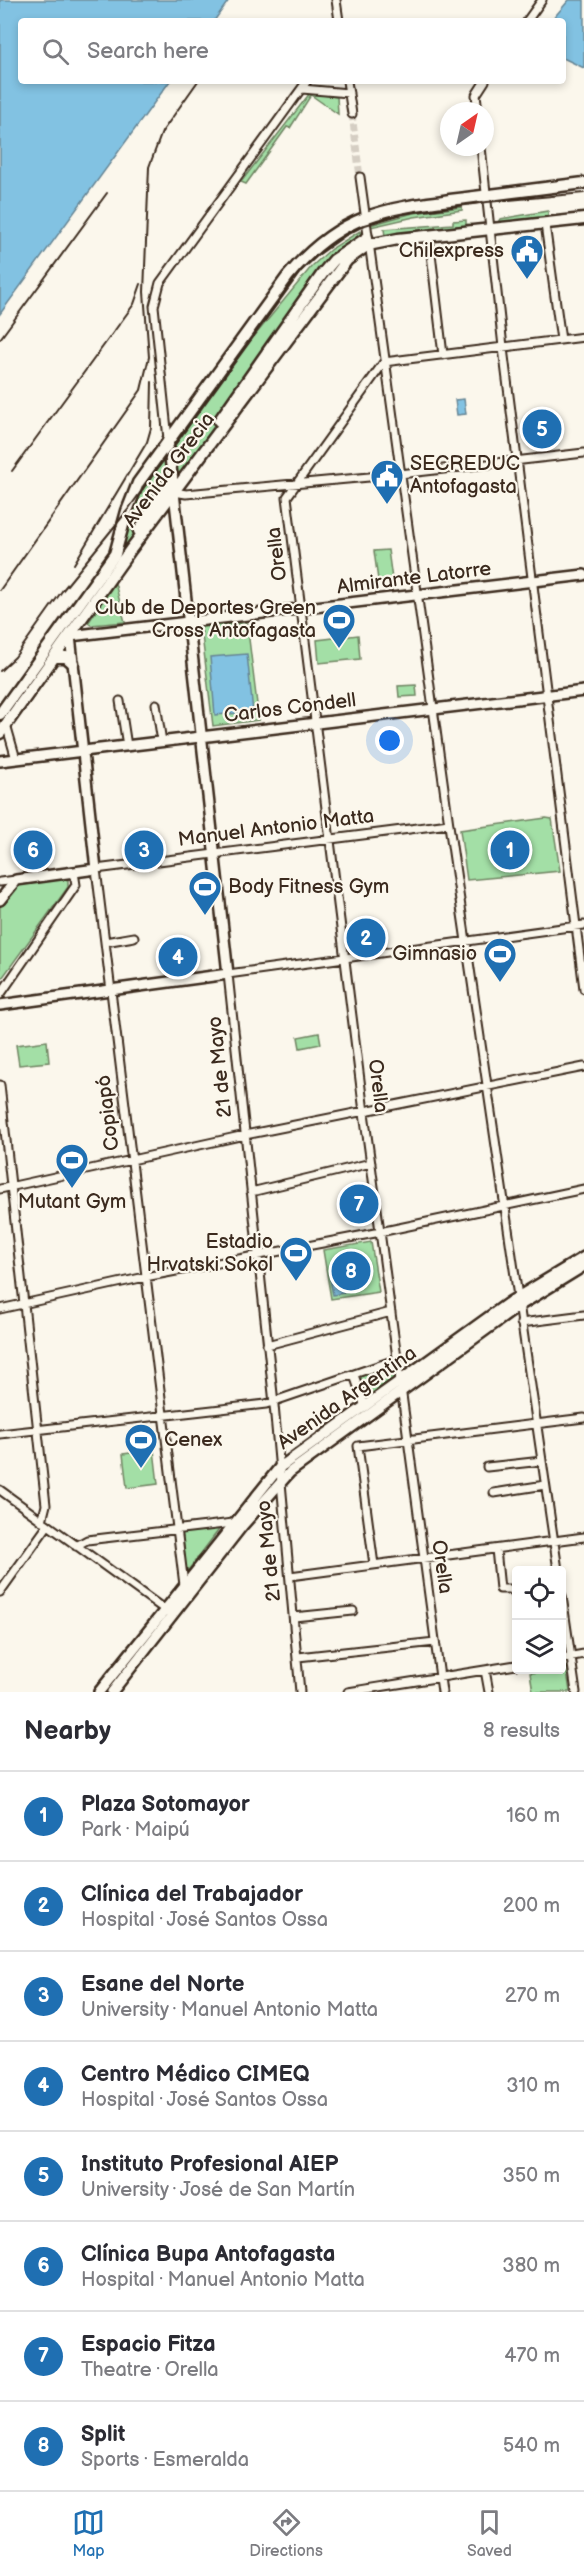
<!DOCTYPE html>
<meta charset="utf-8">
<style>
:root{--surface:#fff;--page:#f7f7f7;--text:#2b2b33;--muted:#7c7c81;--line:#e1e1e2;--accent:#1f6fb2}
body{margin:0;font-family:"Balsamiq Sans",sans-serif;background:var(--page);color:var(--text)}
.controls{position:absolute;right:18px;bottom:18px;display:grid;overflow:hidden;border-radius:6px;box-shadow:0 3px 9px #0003}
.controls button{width:54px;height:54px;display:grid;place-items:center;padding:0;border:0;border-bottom:2px solid var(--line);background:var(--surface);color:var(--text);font:30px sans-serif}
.compass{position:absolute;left:440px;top:102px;width:54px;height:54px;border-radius:50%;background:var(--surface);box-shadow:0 3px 9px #0003;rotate:34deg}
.you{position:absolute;left:390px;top:741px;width:21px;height:21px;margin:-15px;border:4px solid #fff;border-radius:50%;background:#1a73e8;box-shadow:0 0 0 9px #1a73e833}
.badge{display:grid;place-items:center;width:39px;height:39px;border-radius:50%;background:var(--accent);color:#fff;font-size:20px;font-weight:700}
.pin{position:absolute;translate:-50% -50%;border:3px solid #fff;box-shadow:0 2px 6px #0006}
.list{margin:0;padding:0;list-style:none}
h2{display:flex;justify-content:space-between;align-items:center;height:78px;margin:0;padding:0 24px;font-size:26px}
h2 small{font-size:20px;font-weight:400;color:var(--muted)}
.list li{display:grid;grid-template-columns:39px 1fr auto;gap:18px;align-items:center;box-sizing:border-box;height:90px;padding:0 24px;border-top:2px solid var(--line)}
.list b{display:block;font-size:22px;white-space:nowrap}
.list p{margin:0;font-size:20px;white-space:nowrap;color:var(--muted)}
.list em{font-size:20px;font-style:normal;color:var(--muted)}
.icon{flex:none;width:33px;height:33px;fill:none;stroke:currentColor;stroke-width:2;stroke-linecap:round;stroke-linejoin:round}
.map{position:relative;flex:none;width:584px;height:1692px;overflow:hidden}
.search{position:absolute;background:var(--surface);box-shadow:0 3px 9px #0003;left:18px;right:18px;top:18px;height:66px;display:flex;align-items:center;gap:15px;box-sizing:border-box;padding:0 21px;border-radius:6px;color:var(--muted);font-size:22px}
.sheet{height:798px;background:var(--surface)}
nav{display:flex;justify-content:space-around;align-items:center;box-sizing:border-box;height:84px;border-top:2px solid var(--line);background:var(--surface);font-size:16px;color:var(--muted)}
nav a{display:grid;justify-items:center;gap:3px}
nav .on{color:var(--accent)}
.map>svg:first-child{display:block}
</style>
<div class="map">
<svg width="584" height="1692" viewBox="0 0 584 1692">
<rect width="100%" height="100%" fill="#fbf7ec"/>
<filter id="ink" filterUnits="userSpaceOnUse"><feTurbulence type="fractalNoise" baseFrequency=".0167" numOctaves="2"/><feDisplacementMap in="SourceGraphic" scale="12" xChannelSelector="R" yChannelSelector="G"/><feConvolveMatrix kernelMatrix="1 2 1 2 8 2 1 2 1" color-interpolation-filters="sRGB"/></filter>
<g filter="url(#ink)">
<!-- green -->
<path fill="#a3dfa6" stroke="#6f8462" stroke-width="1.5" d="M310 93 337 97 338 114 311 95 290 128 287 127 246 184 241 182Z
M462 207V210L414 217 371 227 370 225 413 213Z
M548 211V218L497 224 500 219Z
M466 220V224L474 225 385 236 384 229 453 224V221Z
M360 231 362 243 334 266 131 549 124 542 135 502 146 475 174 434 312 266 331 249Z
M388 550 392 579 378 580 374 551Z
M115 583 125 622 91 625 88 623Z
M247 623 259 720 213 726 201 627Z
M358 635 360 659 319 663 317 640Z
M416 685 417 696 399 697 398 686Z
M546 818 552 819 560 871 467 880 460 830Z
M63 876 68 879V887L0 981V906L17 882Z
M319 1033 321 1044 300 1048 298 1037Z
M47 1041 49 1062 19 1065 16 1045Z
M371 1242 379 1292 331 1299 323 1250Z
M391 1365 396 1367 397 1377 369 1401 360 1382 362 1375Z
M154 1450 158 1484 127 1488 123 1454Z
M221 1527 186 1573 182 1531Z
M562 1665 566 1666 570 1692H533L530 1673 562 1670Z"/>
<!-- water -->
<path fill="#82c2e2" stroke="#668594" stroke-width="1.5" d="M0 0H229L214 21H21V81H170L0 314Z
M569 0H584V68L563 58V21H551Z
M464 399 466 414 457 415 455 400Z
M247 654 253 712 215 715 210 657Z
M340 1271 344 1293 333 1295 329 1273Z"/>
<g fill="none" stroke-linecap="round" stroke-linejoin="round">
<!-- minor-tunnel -->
<path stroke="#d5cec3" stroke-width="7" stroke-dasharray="7 3.5" stroke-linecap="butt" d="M352 114 360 177"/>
<defs>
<path id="minor" d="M336 0 339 21
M527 21 542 0
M347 81 352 114
M302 89 349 93
M478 111 476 95 485 81
M481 147 504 356 584 989
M360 177 450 832 558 1570
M545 224 561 340
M429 237 443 355
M168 439 154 306 160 283 307 81
M174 492 186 494 391 475 584 453
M120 701 127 746
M156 704 162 742
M6 724 16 759
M0 882 16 880
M105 942 134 937
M0 995 76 885 74 872
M0 1085 46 1505 42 1521
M0 1189 245 1135 584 1067
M251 1192 371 1163
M0 1309 145 1277 375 1233 584 1189
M521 1323 584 1315
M267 1345 391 1312
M354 1375 365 1407
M0 1434 266 1404 398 1359
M487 1467 542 1461
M0 1490 168 1612
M494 1493 545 1485
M76 1546 87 1540 233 1523
M496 1549 500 1589H511L516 1595
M374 1565 358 1446 584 1418
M290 1576 584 1537
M184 1585 96 869 449 824
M0 1592 48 1525
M562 1596 576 1692
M294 1617 353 1611
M298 1657 435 1642
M562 1658 584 1654
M485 1670 489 1692
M300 1692 273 1394 228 974 584 925
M348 1692 516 1665
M442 1692 365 1120 287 497 384 362 584 337"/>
<path id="major" d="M0 761 584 691
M0 900 16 880 96 869 70 636 584 575
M0 1005 228 974 168 439
M99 1692 279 1468 511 1301 584 1257
M112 1692 243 1525 290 1472 519 1306 584 1266"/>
<path id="highway" d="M219 421 323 273 334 260 367 238
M139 531 172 476
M55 657H66L73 663
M0 714 115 554 127 511 138 483 288 276C341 212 388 208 466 198 505 193 545 188 584 183
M0 733 131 549 347 260 368 245 398 239 584 219"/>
</defs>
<!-- minor casing -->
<use href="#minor" stroke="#3b2a1e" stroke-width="11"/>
<!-- major casing -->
<use href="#major" stroke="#3b2a1e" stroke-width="14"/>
<!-- highway casing -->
<use href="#highway" stroke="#3b2a1e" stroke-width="15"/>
<!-- minor -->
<use href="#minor" stroke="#fbf7ec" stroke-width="7"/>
<!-- major -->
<use href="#major" stroke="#fbf7ec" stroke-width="9"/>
<!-- highway -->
<use href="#highway" stroke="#fbf7ec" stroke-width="10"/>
<!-- rail -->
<path stroke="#3b2a1e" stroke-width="2" d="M0 339 107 193
M12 471 134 304 141 284
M74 564 147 442 151 428 152 382
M0 590 141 390 149 357 144 292 149 167 162 132 198 81
M0 671 15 657 62 591 127 511 301 271 318 255 346 235 365 225 402 214 487 202 584 193"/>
</g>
</g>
<!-- icons -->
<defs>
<symbol id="civic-pin" viewBox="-11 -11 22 30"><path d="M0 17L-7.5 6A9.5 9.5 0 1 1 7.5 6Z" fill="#1f6fb2" stroke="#fbf7ec"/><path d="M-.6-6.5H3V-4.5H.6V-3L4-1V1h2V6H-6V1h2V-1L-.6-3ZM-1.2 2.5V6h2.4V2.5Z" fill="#fff"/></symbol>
<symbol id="stadium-pin" viewBox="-11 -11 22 30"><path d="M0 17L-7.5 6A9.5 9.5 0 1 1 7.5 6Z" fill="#1f6fb2" stroke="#fbf7ec"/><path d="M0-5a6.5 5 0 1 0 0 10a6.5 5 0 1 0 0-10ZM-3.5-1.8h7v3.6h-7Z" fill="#fff"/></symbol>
</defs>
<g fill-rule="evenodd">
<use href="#civic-pin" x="508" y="232" width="38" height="52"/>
<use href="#civic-pin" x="368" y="457" width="38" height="52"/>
<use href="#stadium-pin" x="320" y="601" width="38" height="52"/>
<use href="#stadium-pin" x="186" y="868" width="38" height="52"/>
<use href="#stadium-pin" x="481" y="935" width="38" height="52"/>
<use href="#stadium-pin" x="53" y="1141" width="38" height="52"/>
<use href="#stadium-pin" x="277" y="1234" width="38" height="52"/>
<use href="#stadium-pin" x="122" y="1421" width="38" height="52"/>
</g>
<g text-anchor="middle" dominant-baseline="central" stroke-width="4.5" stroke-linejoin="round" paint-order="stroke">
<!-- poi labels -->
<g font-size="20" fill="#3b2a1e" stroke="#fbf7ec" text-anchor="end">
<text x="504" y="251">Chilexpress</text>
<text x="410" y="464" text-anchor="start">SECREDUC<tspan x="410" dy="23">Antofagasta</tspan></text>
<text x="316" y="608">Club de Deportes Green<tspan x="316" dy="23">Cross Antofagasta</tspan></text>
<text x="228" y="887" text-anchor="start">Body Fitness Gym</text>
<text x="477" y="954">Gimnasio</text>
<text x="72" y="1202" text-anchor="middle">Mutant Gym</text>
<text x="273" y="1242">Estadio<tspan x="273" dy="23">Hrvatski Sokol</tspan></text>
<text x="164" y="1440" text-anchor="start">Cenex</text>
</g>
<!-- street labels -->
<g font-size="20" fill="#3b2a1e" stroke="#fbf7ec">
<text transform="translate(169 470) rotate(-53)">Avenida Grecia</text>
<text transform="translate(277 554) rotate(-97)">Orella</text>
<text transform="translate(414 578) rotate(-7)">Almirante Latorre</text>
<text transform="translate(290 708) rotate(-7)">Carlos Condell</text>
<text transform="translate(276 828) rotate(-7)">Manuel Antonio Matta</text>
<text transform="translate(220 1067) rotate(-96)">21 de Mayo</text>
<text transform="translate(378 1086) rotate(83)">Orella</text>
<text transform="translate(108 1113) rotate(-97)">Copiapó</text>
<text transform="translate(347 1398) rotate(-35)">Avenida Argentina</text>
<text transform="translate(269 1551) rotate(-96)">21 de Mayo</text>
<text transform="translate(442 1567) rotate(82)">Orella</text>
</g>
</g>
</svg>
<div class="controls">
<button><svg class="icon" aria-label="locate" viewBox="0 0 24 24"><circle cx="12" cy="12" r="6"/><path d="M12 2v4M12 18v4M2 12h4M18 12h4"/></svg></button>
<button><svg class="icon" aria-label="layers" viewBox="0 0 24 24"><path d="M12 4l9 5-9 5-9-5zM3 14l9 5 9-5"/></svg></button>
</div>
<svg class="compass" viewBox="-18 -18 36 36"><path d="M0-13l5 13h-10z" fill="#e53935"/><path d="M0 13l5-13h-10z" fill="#7c7c81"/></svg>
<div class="you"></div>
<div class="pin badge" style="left:510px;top:850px">1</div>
<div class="pin badge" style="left:366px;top:938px">2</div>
<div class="pin badge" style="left:144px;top:850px">3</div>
<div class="pin badge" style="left:178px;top:957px">4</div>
<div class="pin badge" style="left:542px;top:429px">5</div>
<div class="pin badge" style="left:33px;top:850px">6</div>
<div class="pin badge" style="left:359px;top:1204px">7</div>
<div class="pin badge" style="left:351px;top:1271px">8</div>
<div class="search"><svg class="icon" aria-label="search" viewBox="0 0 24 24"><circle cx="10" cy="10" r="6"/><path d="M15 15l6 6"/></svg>Search here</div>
</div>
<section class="sheet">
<h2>Nearby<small>8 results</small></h2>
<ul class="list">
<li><span class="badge">1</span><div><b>Plaza Sotomayor</b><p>Park · Maipú</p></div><em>160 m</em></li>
<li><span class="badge">2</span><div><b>Clínica del Trabajador</b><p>Hospital · José Santos Ossa</p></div><em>200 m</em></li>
<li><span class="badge">3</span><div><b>Esane del Norte</b><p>University · Manuel Antonio Matta</p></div><em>270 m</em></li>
<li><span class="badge">4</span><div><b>Centro Médico CIMEQ</b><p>Hospital · José Santos Ossa</p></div><em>310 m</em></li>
<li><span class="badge">5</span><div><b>Instituto Profesional AIEP</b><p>University · José de San Martín</p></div><em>350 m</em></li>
<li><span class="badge">6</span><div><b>Clínica Bupa Antofagasta</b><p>Hospital · Manuel Antonio Matta</p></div><em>380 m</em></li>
<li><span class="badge">7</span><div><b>Espacio Fitza</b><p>Theatre · Orella</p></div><em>470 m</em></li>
<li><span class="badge">8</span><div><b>Split</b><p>Sports · Esmeralda</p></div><em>540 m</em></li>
</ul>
</section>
<nav>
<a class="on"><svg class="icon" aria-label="map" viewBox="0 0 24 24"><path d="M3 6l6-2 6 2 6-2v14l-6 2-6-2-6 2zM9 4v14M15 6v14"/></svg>Map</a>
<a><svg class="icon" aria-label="directions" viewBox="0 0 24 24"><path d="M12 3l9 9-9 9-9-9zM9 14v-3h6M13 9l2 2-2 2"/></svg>Directions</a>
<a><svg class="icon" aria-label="saved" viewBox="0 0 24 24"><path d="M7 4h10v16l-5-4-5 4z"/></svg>Saved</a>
</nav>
